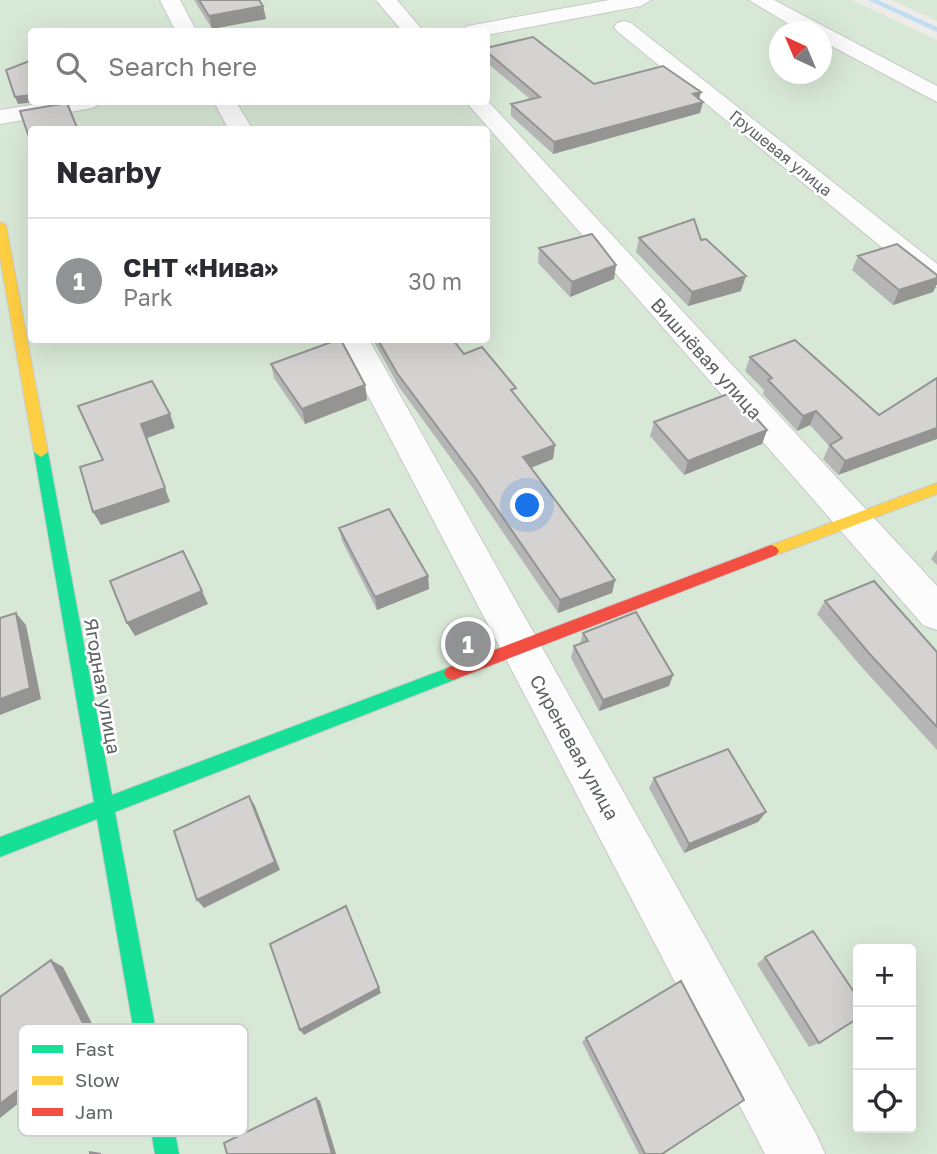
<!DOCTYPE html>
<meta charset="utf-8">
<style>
:root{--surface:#fff;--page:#f2f2f3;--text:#2b2b33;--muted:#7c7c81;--line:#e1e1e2;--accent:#919294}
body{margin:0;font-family:"Golos Text",sans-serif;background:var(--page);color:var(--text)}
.controls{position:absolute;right:21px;bottom:21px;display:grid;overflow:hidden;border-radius:7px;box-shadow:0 7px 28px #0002}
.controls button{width:63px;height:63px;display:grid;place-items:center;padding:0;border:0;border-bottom:2px solid var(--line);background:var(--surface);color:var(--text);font:35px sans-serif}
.compass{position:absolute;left:769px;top:21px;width:63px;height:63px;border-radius:50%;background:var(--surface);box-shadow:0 7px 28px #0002;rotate:316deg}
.you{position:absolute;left:528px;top:506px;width:24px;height:24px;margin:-18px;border:5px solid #fff;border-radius:50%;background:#1a73e8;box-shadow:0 0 0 10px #1a73e833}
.badge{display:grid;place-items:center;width:46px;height:46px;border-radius:50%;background:var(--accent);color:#fff;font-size:23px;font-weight:700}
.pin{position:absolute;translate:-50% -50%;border:4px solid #fff;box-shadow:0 2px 7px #0006}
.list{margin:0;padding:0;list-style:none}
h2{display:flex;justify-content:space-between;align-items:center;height:91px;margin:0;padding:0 28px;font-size:30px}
h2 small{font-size:23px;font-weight:400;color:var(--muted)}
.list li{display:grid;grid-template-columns:46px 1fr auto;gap:21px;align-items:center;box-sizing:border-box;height:126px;padding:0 28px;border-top:2px solid var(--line)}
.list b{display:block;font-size:26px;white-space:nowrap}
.list p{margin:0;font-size:23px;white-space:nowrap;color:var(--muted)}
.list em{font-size:23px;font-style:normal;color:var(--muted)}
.icon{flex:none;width:38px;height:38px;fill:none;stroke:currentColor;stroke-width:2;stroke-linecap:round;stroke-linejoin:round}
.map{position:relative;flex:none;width:937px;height:1154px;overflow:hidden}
.search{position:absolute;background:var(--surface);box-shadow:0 7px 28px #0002;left:28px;top:28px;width:462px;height:77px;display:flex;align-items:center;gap:18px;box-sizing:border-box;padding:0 24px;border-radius:7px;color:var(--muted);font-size:26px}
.panel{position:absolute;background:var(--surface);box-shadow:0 7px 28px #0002;left:28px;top:126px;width:462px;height:217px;border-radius:7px}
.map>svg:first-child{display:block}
</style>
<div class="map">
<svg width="937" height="1154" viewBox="0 0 937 1154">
<rect width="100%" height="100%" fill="#edece9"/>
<!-- green -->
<path fill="#d8e8d6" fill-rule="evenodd" d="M0 0H852L937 40V1154H0ZM32 32H486V102H32ZM780 32H822V74H780ZM32 130H486V340H32ZM858 949H911V1128H858Z
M892 0H937V21Z"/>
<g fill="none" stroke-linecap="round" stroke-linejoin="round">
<!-- stream -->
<path fill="#c2ddf2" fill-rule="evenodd" d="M868 0H878L937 27V32Z"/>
<defs>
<path id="street" d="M160 0H180L197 32H176Z
M376 0H397L424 32H403Z
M609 0H651L641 6 486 35V32H458L468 26Z
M749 0H774L937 86V102L822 41V32H802Z
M624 21 631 23 937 264V287L927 284 617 31 614 27 617 23Z
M486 99 937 586V630L923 625 466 102H486Z
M50 102H98L95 107 87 109 0 124V110Z
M214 102H236L253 130H229Z
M339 340H369L816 1134 825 1154H765Z"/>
<path id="fast" d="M41 447 48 452 112 795 453 666 459 668 462 673 459 678 115 812 179 1154H155L97 819 0 857V837L94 802 34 452Z"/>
<path id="slow" d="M0 222 6 225 48 452 41 457 34 452 0 257Z
M937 483V494L776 555H766L763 551 766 547Z"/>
<path id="jam" d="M771 545 776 547 779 551 776 555 453 680 447 678 444 673 447 668Z"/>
</defs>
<!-- street casing -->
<use href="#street" stroke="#c8c8c8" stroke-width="2"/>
<!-- fast casing -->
<use href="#fast" stroke="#cacaca" stroke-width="2"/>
<!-- slow casing -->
<use href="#slow" stroke="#cacaca" stroke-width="2"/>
<!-- jam casing -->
<use href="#jam" stroke="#cacaca" stroke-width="2"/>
<!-- street -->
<use href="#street" fill="#fcfcfc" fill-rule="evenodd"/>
<!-- fast -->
<use href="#fast" fill="#16e098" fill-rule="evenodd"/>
<!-- slow -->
<use href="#slow" fill="#ffcf43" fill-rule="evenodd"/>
<!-- jam -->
<use href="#jam" fill="#f24e42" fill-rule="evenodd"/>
</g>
<!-- wall -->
<path fill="#b6b5b5" d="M194 0H259L263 6 266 19 212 29Z
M486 48 594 84 701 92 699 98 703 102 700 113 553 154 511 116V104L530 99 486 62Z
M639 238 701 240 741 291 688 306 636 252Z
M539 248 616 265 614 279 570 297 538 263Z
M858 256 937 275V284L933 292 893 305 852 270Z
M373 340H453L464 354 515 396 555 445 553 459 531 468 615 580 612 593 558 613 474 490 399 387Z
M750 357 879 415 838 475 823 459 829 446 810 425 797 431 763 394 764 390 745 371Z
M271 364 365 385 367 400 305 424 274 378Z
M654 422 767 430 762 444 684 475 650 436Z
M339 528 428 576 429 589 377 610 342 541Z
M937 550V565L931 559Z
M825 601 937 652V750L858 663 817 614Z
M583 633 673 675 669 686 599 711 571 658 574 646 580 644Z
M654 778 766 812 758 822 684 853 649 788Z
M765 957 819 1043 809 1047 757 964Z
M586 1038 662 1154H639L582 1042Z"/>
<!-- shaded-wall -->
<path fill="#949493" d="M263 6 266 19 212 29 209 16Z
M701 92 698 103 703 102 700 113 553 154 554 142Z
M32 95V102H37L18 104 15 97Z
M616 265 614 279 570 297 572 282Z
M746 276 741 291 688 306 692 292Z
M937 278V284L933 292 893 305 899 290Z
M365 385 367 400 305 424 302 409Z
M816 411 810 425 797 431 803 416Z
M170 414 175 428 147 438 170 502 101 525 93 512 141 424Z
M937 428V439L838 475 845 461Z
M767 430 762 444 684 475 688 461Z
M555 445 553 459 522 471 523 457Z
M428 576 429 589 377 610 375 597Z
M615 580 612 593 558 613 560 600Z
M202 591 208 604 135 636 127 623Z
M16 613 26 625 41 699 0 715V699Z
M673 675 669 686 599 711 603 700Z
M249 796 255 806 280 870 204 908 197 900Z
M766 812 758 822 684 853 689 844Z
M346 906 381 993 304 1035 300 1030Z
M51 960 63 967 100 1039 0 1118V1104Z
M316 1098 320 1101 336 1154H332Z
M89 1151 101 1153V1154H89Z"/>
<!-- building -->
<path fill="#d4d3d2" stroke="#949493" stroke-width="2" d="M199 0H259L263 6 209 16Z
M533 37 594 84 663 66 701 92 693 94 703 102 554 142 511 104 540 97 486 51V48Z
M32 60V95L15 97 6 70Z
M67 103 78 130H32V146L20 111Z
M694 219 701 240 706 239 746 276 692 292 639 238Z
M592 234 616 265 572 282 539 248Z
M897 244 937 275V278L899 290 858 256Z
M337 340H341L365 385 302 409 271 364Z
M378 340H453L464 354 482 347 516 388 511 390 555 445 523 457 615 580 560 600 474 476 397 373Z
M795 340 879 415 937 378V428L845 461 830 445 842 438 816 411 803 416 768 380 772 378 750 357Z
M152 381 170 414 141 424 165 488 93 512 80 467 103 460 78 406Z
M733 392 767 430 688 461 654 422Z
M389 509 428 576 375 597 339 528Z
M183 551 202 591 127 623 110 581Z
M874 581 937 652V727L867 651 825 601Z
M636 612 673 675 603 700 574 646 588 641 583 633Z
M16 613 30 688 0 699V618Z
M728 749 766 812 689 844 654 778Z
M249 796 275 862 197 900 174 831Z
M346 906 379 988 300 1030 270 944Z
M813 931 858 998V1018L819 1043 765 957Z
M51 960 89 1035 0 1104V997Z
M681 981 744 1100 662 1154H645L586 1038Z
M316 1098 332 1154H227L224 1143Z"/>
<g text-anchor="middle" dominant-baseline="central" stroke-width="5" stroke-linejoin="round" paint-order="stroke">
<!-- far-street labels -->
<g font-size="16" fill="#5f6266" stroke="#fff">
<text transform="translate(781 153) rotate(39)">Грушевая улица</text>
</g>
<!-- street labels -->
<g font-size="19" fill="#5f6266" stroke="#fff">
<text transform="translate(707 358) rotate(48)">Вишнёвая улица</text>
<text transform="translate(103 686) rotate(80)">Ягодная улица</text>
<text transform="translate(575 747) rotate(61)">Сиреневая улица</text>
</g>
</g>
<!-- legend -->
<rect x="18" y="1024" width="230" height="112" rx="10" fill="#fff" stroke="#cfd0d1" stroke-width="2"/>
<rect x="32" y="1045" width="31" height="8" fill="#16e098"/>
<rect x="32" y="1076" width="31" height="9" fill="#ffcf43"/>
<rect x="32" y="1108" width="31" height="8" fill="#f24e42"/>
<g font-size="19" fill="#5f6266">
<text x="75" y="1056">Fast</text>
<text x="75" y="1087">Slow</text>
<text x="75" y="1119">Jam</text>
</g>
</svg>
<div class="controls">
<button>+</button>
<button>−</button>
<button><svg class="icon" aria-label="locate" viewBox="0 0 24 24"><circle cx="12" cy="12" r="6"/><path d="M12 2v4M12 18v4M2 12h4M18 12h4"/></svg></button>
</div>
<svg class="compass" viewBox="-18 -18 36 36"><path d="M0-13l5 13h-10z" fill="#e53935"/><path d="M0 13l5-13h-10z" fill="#7c7c81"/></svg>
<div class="you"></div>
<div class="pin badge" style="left:468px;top:644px">1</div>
<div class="search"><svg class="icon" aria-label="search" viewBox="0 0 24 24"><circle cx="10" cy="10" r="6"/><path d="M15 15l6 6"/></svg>Search here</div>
<section class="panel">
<h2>Nearby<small></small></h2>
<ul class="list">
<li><span class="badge">1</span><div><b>СНТ «Нива»</b><p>Park</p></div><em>30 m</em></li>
</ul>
</section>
</div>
